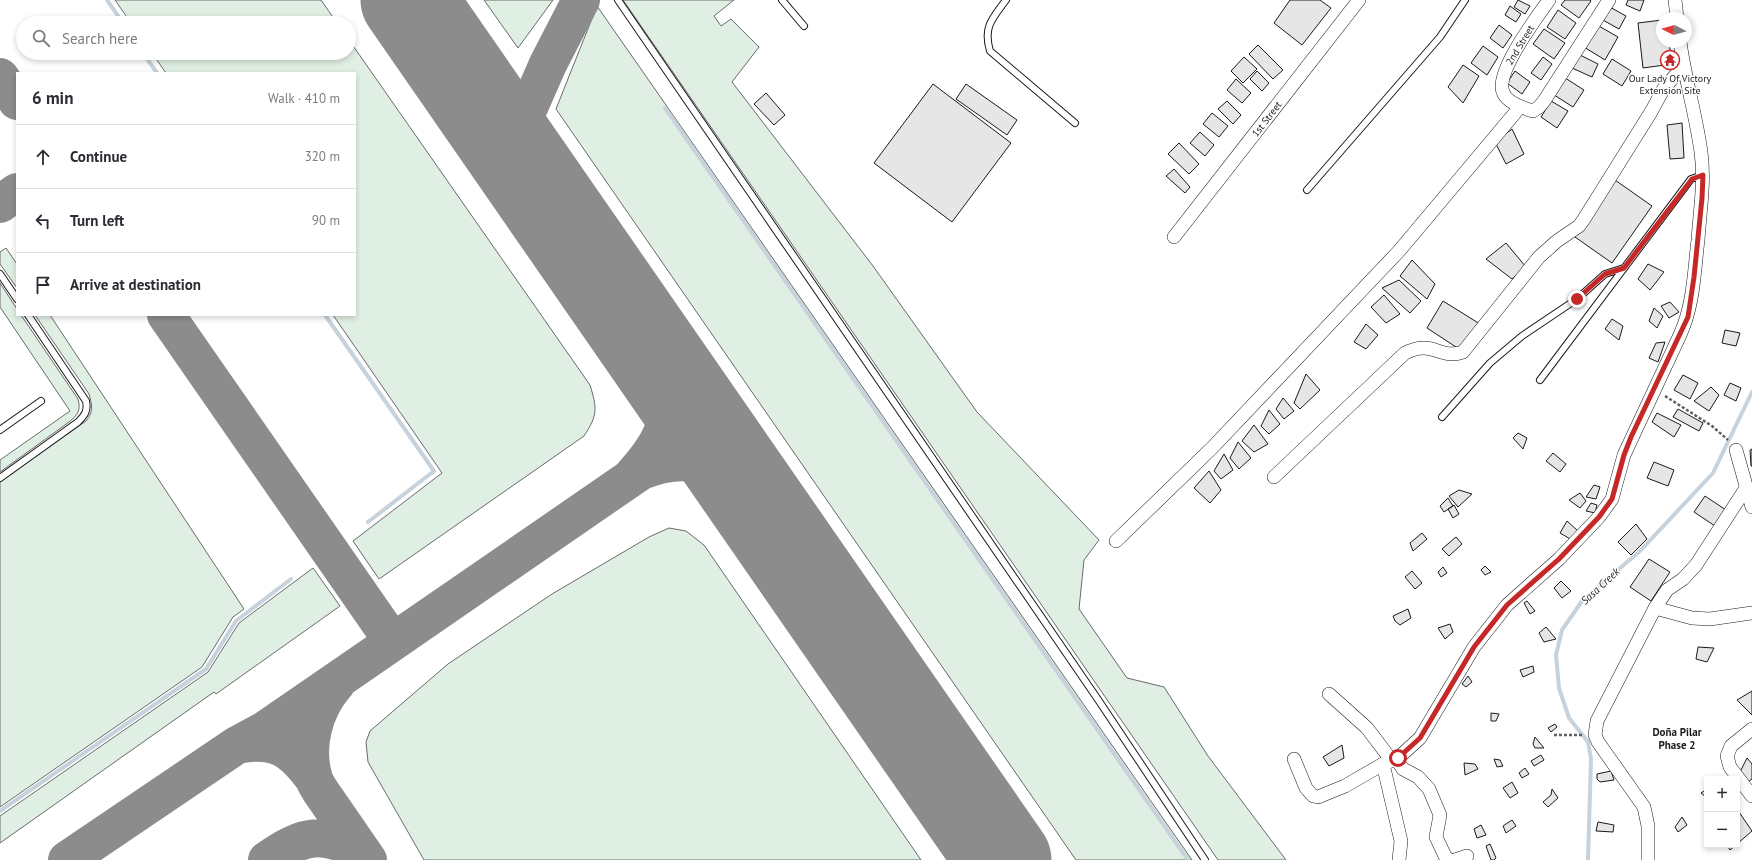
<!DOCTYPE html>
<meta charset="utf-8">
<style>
:root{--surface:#fff;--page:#f2f2f3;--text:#2b2b33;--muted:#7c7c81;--line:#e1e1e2}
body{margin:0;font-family:"PT Sans",sans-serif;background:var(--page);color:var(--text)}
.controls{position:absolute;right:12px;bottom:12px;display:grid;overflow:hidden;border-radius:0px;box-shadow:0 2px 6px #0003}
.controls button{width:36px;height:36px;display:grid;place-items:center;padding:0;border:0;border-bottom:1px solid var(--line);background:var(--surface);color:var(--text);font:20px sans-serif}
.compass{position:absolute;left:1656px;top:12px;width:36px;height:36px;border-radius:50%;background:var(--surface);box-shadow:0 2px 6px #0003;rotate:276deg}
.stop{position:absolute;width:12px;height:12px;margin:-9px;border:3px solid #c62828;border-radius:50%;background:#fff}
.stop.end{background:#c62828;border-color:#fff;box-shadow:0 1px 4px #0008}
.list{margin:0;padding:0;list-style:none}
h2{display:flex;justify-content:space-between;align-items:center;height:52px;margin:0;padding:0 16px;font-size:17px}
h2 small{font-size:13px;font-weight:400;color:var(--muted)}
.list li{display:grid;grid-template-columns:26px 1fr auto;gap:12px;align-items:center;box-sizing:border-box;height:64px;padding:0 16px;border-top:1px solid var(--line)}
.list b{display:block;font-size:15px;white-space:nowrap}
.list em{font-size:13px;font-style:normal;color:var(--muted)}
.icon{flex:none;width:22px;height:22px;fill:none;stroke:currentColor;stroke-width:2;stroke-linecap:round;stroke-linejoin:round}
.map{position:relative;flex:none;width:1752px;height:860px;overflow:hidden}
.search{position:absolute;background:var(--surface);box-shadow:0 2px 6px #0003;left:16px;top:16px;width:340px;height:44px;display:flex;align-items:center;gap:10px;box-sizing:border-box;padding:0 14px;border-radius:22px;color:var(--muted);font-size:15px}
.panel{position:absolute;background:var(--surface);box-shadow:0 2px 6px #0003;left:16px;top:72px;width:340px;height:244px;border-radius:0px}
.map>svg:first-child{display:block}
</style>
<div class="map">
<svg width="1752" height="860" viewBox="0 0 1752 860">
<rect width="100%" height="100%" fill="#fff"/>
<!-- green -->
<path fill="#e0efe3" stroke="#6a6a6a" d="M115 0H321L337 23H131Z
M484 0H553L518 48Z
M623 0H734L714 16 721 26 731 19 759 47 732 82 873 266 977 412 1099 540 1084 560 1079 609 1127 678 1164 687 1208 756 1286 860H1218Z
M597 6 1192 860H1076L556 109Z
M349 40 590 385C597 408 598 415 584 436L379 579 353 541 442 473 333 315H355V73H166L152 53H349Z
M6 248 17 264V288L0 264V252Z
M0 283 17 309V315H21L78 399C81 410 78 415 69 422L0 472V460L70 411 0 307Z
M35 315H50L244 609 233 617 202 667 0 807V482L86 421C94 412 92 405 89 394Z
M669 528 686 531 704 545 921 860H424L368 762 366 742 370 731 448 664 552 594 649 537Z
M313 568 340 606 216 694 214 692 0 843V816L208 672 239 623Z"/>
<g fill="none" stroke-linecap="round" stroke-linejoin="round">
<!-- stream -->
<path stroke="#c6d2dc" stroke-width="4" d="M107 0 123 23
M143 53 157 73
M665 108 1188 860
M325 315 434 471 368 522
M0 811 206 669 236 621 291 579
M1588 860 1591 759 1588 742 1569 718 1559 688 1556 655 1562 630 1582 601 1641 550 1713 473 1752 392"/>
<!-- taxiway -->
<path stroke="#8c8c8c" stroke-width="38" d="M0 77 17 101
M511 148 548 64 581 0
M0 204 17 192
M166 315 393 642
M633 475C667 437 673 418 663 368
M336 684C314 709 304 746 314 779 317 788 325 797 330 805 343 823 355 842 368 860
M237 745 265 730 641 471C691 452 712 465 751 495
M67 860 237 745C275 737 292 749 314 779
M267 860C304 834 323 831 363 853"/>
<!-- runway -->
<path stroke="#8c8c8c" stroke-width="95" d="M408 0 1004 860"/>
</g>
<!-- building -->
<path fill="#e6e6e6" stroke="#1a1a1a" d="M1290 0H1320L1331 8 1302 45 1274 23Z
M1518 0 1530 6 1525 14 1514 7Z
M1565 0H1590L1591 1 1579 18 1561 5Z
M1628 0H1644L1640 11 1626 5Z
M1510 6 1521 14 1516 22 1505 15Z
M1608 6 1626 16 1619 29 1601 19Z
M1558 10 1576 23 1565 39 1547 27Z
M1662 20V42H1669L1672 64 1643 68 1638 23Z
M1499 25 1512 35 1503 48 1490 38Z
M1597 25 1618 37 1605 60 1584 47Z
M1544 29 1565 43 1554 59 1533 44Z
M1258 45 1283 70 1273 79 1249 54Z
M1483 46 1498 57 1487 75 1471 63Z
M1578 54 1598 64 1592 77 1572 68Z
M1244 57 1257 69 1243 83 1231 71Z
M1543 57 1552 64 1541 80 1531 73Z
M1612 59 1631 71 1622 86 1603 74Z
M1463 65 1479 76 1463 103 1448 87Z
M1257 71 1269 83 1262 91 1250 79Z
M1515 71 1530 82 1522 94 1507 83Z
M1562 76 1584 90 1573 107 1551 93Z
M1236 79 1251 93 1242 103 1227 90Z
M933 84 1011 143 952 222 874 163Z
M966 84 1017 120 1007 135 956 99Z
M766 93 785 115 774 125 754 104Z
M1227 101 1241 115 1233 124 1218 109Z
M1551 101 1568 111 1557 128 1541 117Z
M1212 113 1228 126 1219 137 1203 124Z
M1682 123 1684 158 1670 159 1667 125Z
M1512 129 1524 154 1506 164 1495 142Z
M1200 132 1214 145 1205 156 1190 143Z
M1179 143 1199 164 1189 174 1168 154Z
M1174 169 1190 187 1185 193 1166 176Z
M1615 180 1652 206 1612 263 1575 237Z
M1506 243 1526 267 1512 279 1486 259Z
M1412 260 1435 284 1427 299 1400 276Z
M1648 264 1664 272 1650 290 1638 279Z
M1399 280 1421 301 1410 313 1382 288Z
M1384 295 1400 314 1386 323 1371 307Z
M1443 301 1480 324 1459 349 1427 328Z
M1670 302 1679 312 1669 318 1661 306Z
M1654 308 1663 316 1657 328 1649 321Z
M1612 319 1623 326 1619 340 1605 329Z
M1366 324 1378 335 1366 349 1354 342Z
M1725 330 1740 333 1736 346 1722 343Z
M1665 342 1658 362 1649 358 1656 343Z
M1306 374 1320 390 1300 409 1294 403Z
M1683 375 1698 383 1690 399 1674 390Z
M1730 383 1741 388 1736 401 1724 395Z
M1711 387 1719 395 1709 411 1694 401Z
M1283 398 1294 411 1284 419 1276 409Z
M1678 409 1703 423 1699 431 1673 417Z
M1269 410 1280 424 1269 434 1261 426Z
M1657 413 1681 425 1674 437 1652 422Z
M1254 425 1268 444 1254 452 1242 441Z
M1518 433 1527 438 1523 449 1513 438Z
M1238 442 1251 458 1239 469 1230 458Z
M1752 449V466H1751L1750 450Z
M1553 453 1566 464 1560 472 1546 461Z
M1224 454 1233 470 1221 479 1214 471Z
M1654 462 1674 470 1668 486 1647 478Z
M1209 471 1221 490 1210 503 1194 488Z
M1594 485 1600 487 1596 499 1586 497Z
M1459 490 1472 494 1458 507 1449 496Z
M1580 493 1586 501 1580 508 1569 500Z
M1705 496 1726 510 1715 526 1694 512Z
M1448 498 1453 506 1444 512 1440 506Z
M1591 503 1597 505 1595 513 1586 511Z
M1454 505 1459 514 1453 518 1448 509Z
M1567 521 1578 531 1572 540 1560 533Z
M1636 524 1647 539 1631 555 1618 542Z
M1422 533 1427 539 1413 551 1410 543Z
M1456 537 1462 544 1449 556 1442 549Z
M1649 559 1670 572 1651 601 1630 587Z
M1485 566 1491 572 1485 575 1481 570Z
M1443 567 1447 573 1441 577 1438 572Z
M1412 571 1422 583 1415 589 1405 577Z
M1561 581 1571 591 1562 598 1554 588Z
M1527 601 1535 611 1530 614 1524 603Z
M1408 609 1411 618 1400 625 1395 621 1393 616Z
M1450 624 1453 632 1445 639 1438 628Z
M1546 627 1556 639 1544 642 1539 633Z
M1698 647 1714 648 1707 662 1696 659Z
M1533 666 1534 672 1523 677 1520 670Z
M1468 676 1472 682 1466 687 1462 684Z
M1752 691V715L1737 700Z
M1491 713 1499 714 1496 721H1491Z
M1555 724 1557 727 1551 732 1548 728Z
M1535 737 1544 748H1535L1533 744Z
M1342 745 1344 758 1329 766 1323 757Z
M1541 755 1544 760 1534 766 1531 761Z
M1747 758 1752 764V779L1748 782 1740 772Z
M1494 759 1500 760 1503 766 1497 767Z
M1464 763 1475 764 1478 769 1465 775Z
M1525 768 1529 774 1522 778 1519 773Z
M1611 771 1614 780 1600 782 1597 779V774Z
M1512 782 1518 793 1510 798 1503 788Z
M1552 789 1558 798 1548 807 1543 802 1551 795Z
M1707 789V798L1701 793Z
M1739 812 1752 831 1737 844V813Z
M1682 817 1687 825 1678 832 1675 827Z
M1512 820 1516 826 1506 833 1503 826Z
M1598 822 1614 825 1613 832 1596 831Z
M1481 825 1486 835 1477 838 1474 829Z
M1490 844 1496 858 1494 860H1491L1486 846Z
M1727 845H1736L1730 850Z"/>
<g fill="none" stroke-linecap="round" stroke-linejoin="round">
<defs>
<path id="service" d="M618 0 1099 701 1205 860
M782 0 804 26
M1006 0C992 19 983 27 990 51L1075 123
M1307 190 1440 37 1465 0
M0 274 17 299
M1540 380 1691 179 1703 175
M1442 417 1490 363 1522 336 1577 299 1605 274 1624 268
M0 430 41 401
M0 478 78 422C85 415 88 411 86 401L28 315"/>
<g id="minor">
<path d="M1549 0C1537 17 1495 72 1503 92 1506 102 1523 108 1533 111L1539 107 1544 101 1609 0"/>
<path d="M1675 0 1677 18"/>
<path id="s1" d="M1174 237 1359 0"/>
<path d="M1736 450 1752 507"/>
<path d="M1274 477 1405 353C1434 339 1438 360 1463 352L1539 257 1557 241 1579 226 1584 219 1651 112 1664 88 1683 67"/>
<path d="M1116 541 1212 448 1399 251 1520 107"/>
<path d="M1655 608 1692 618 1710 619 1752 613"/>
<path d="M1329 694 1367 728 1392 761"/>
<path d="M1752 729 1731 746 1727 756 1730 767 1752 796"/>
<path d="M1294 759 1306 788 1313 796 1318 797 1345 786 1383 764 1398 758 1420 738 1474 647 1507 605 1559 559 1599 517 1612 499 1624 455 1680 335C1694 304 1694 272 1698 240 1700 210 1705 182 1701 152 1696 115 1685 79 1680 42"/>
<path d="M1396 759 1403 769 1418 777 1429 789 1440 815 1436 837 1445 856 1449 860"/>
<path d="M1383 764 1401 841 1399 860"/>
<path d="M1455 860 1467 856"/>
<path d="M1648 860V826L1644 807 1598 742 1595 735 1597 721 1655 608 1667 590 1683 579 1696 565 1746 488"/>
</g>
</defs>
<!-- service casing -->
<use href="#service" stroke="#1a1a1a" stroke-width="8"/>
<!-- minor casing -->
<use href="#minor" stroke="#1a1a1a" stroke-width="14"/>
<!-- path -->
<path stroke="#5f5f5f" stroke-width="2.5" stroke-dasharray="3 2" stroke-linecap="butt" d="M1665 396 1712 426 1728 440
M1554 735H1583"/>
<!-- service -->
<use href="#service" stroke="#fff" stroke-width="6"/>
<!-- minor -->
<use href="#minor" stroke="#fff" stroke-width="13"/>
</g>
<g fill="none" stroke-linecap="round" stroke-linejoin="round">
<!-- route -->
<path stroke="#c62828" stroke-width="5" d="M1398 758 1420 738 1474 647 1507 605 1559 559 1599 517 1612 499 1624 455 1631 437 1688 317 1694 277 1702 198 1703 175 1692 179 1624 268 1605 274 1577 299"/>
</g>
<!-- icons -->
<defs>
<symbol id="temple-ring" viewBox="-11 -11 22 22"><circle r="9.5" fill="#fff" stroke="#c62828" stroke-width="1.5"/><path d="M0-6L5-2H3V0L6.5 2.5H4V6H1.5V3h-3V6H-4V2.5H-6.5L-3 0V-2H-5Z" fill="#c62828"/></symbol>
</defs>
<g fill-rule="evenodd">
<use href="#temple-ring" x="1659" y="49" width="22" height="22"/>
</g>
<g text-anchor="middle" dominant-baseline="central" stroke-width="3" stroke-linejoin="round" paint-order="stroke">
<!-- street labels -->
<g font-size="10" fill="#1a1a1a" stroke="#fff">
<text transform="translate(1520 45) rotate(-59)">2nd Street</text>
<text stroke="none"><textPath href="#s1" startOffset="150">1st Street</textPath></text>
</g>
<!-- poi labels -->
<g font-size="10" fill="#1a1a1a" stroke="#fff">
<text x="1670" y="78">Our Lady Of Victory<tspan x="1670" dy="12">Extension Site</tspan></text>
</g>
<!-- water labels -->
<g font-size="11" font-style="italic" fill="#1a1a1a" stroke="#fff">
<text transform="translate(1600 586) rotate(-43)">Sasa Creek</text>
</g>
<!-- neighbourhood labels -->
<g font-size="11" font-weight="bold" fill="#1a1a1a" stroke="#fff">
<text x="1677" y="732">Doña Pilar<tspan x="1677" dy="13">Phase 2</tspan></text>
</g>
</g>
</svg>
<div class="controls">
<button>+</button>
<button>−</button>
</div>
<svg class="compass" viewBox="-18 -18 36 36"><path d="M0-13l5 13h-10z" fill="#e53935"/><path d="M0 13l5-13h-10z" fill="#7c7c81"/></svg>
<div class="stop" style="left:1398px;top:758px"></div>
<div class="stop end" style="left:1577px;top:299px"></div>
<div class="search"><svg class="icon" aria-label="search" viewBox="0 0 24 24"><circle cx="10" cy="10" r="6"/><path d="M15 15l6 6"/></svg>Search here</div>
<section class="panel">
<h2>6 min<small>Walk · 410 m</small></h2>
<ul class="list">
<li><svg class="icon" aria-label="ahead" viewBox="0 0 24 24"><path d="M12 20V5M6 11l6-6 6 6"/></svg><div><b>Continue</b></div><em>320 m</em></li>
<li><svg class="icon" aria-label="left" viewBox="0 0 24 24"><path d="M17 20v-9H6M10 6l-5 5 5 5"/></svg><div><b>Turn left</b></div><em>90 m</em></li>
<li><svg class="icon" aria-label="arrive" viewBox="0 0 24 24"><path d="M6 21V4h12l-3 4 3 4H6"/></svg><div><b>Arrive at destination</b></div></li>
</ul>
</section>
</div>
